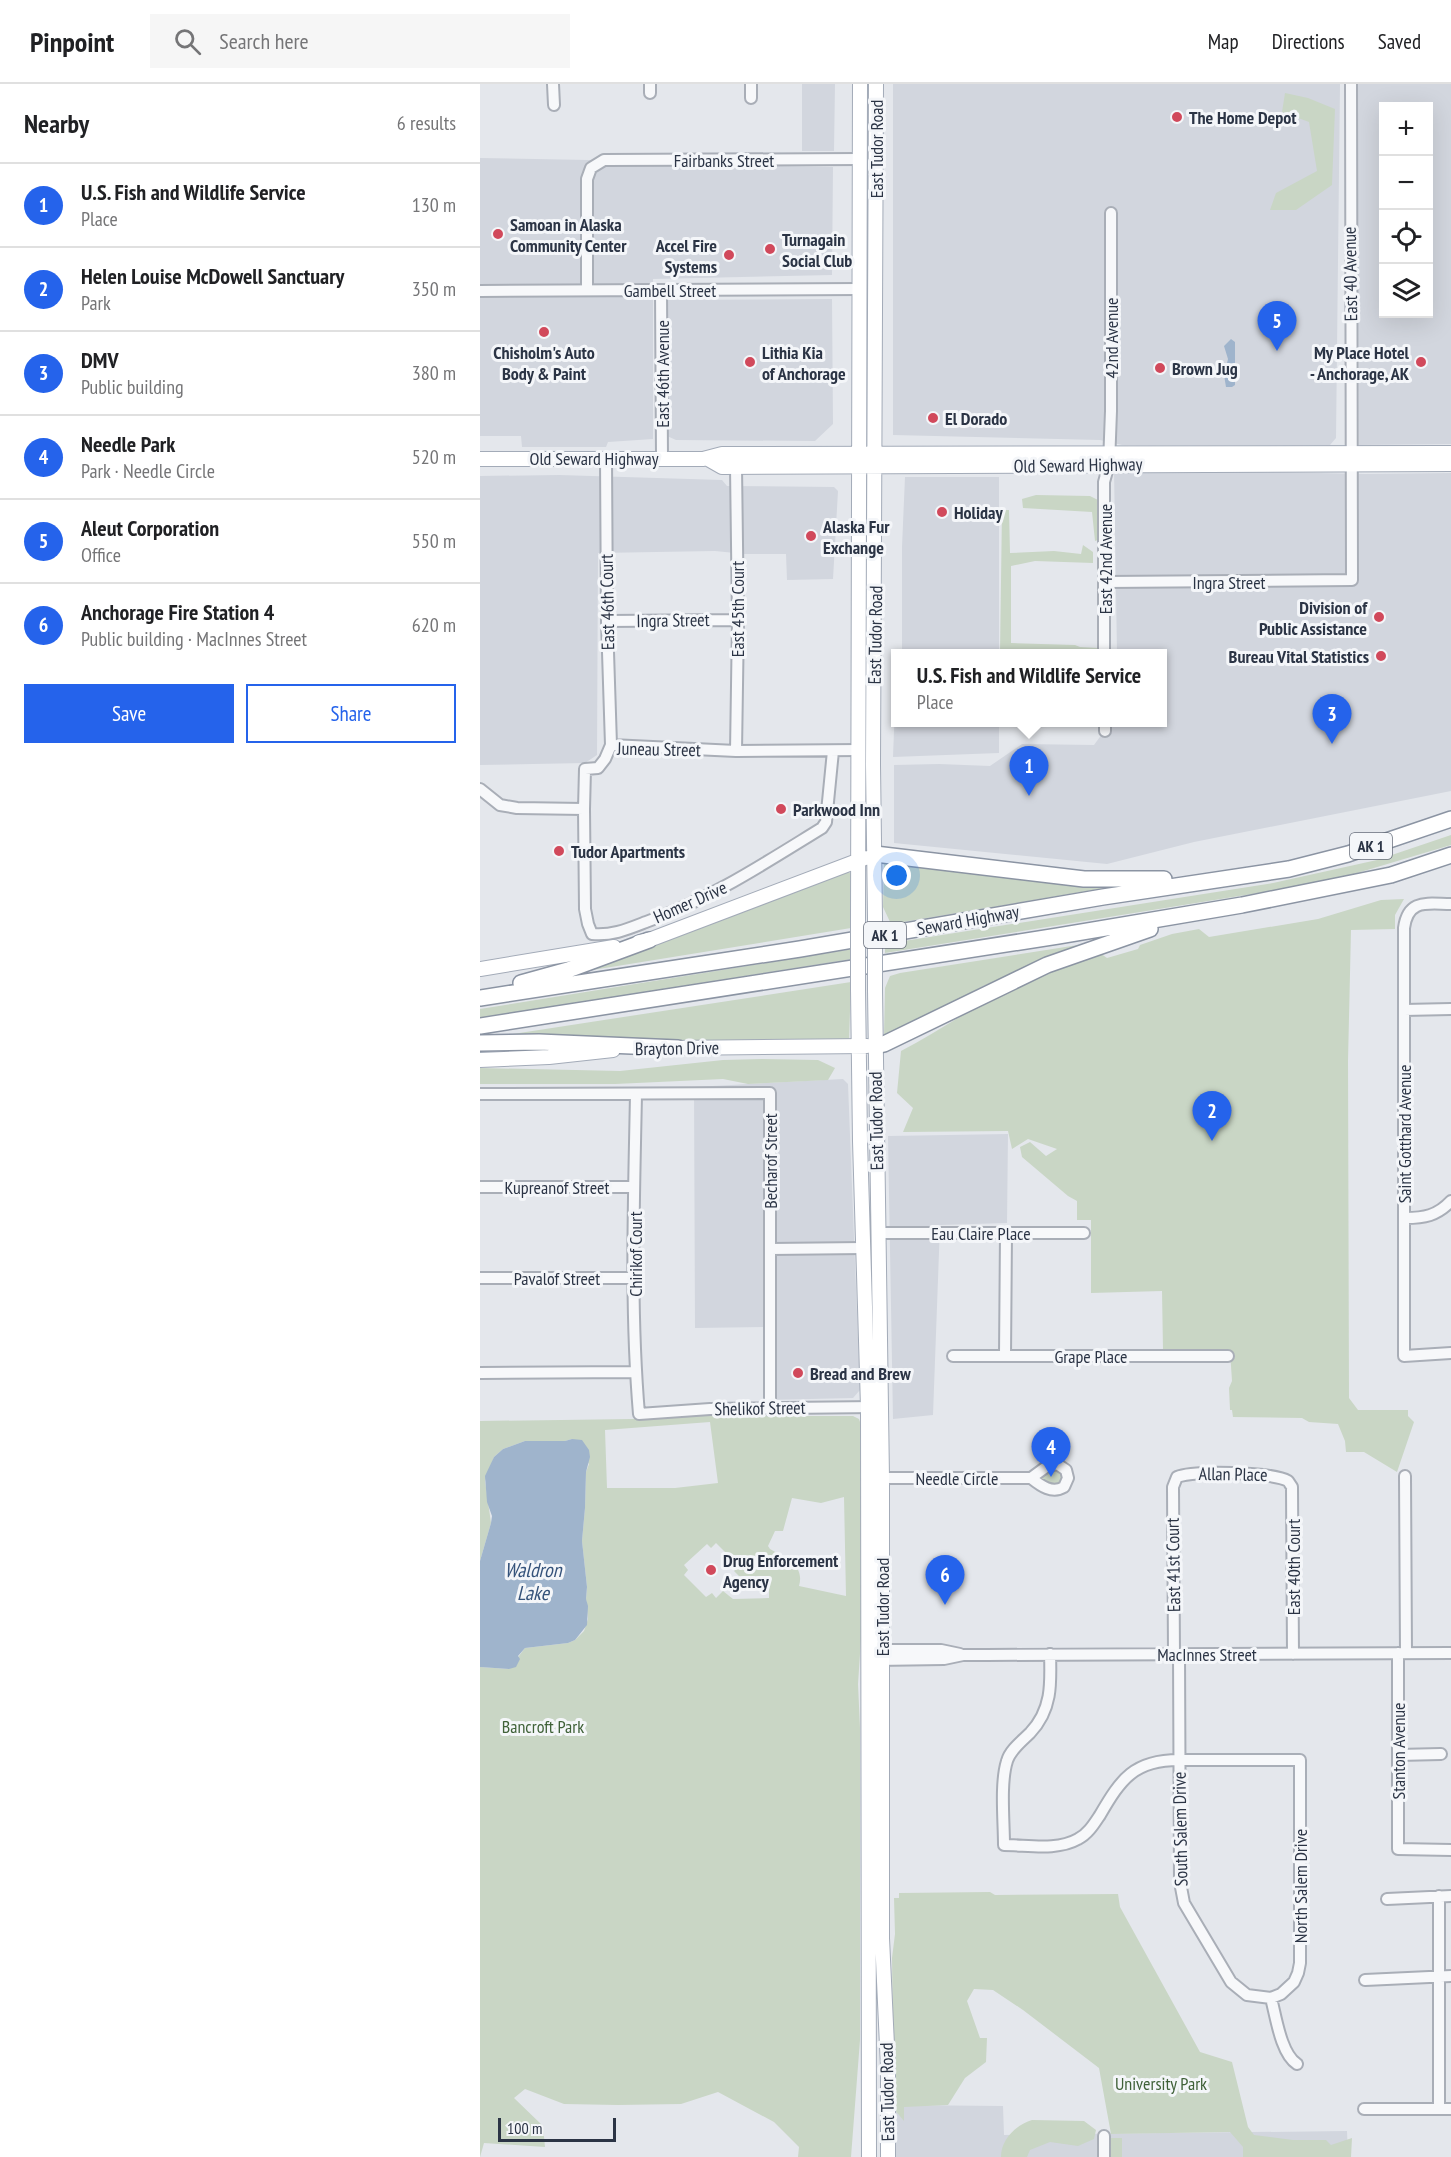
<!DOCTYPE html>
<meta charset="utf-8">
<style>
:root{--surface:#fff;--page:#f6f6f6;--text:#202124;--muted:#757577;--line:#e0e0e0;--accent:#2563eb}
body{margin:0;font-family:"PT Sans Narrow",sans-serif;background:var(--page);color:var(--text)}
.controls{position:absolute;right:18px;top:18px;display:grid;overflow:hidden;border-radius:0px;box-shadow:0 6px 24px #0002}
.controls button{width:54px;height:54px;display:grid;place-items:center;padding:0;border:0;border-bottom:2px solid var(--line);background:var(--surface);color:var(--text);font:30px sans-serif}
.scale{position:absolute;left:18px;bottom:15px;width:118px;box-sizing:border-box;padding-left:6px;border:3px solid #2b3445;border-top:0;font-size:16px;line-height:21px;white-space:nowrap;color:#2b3445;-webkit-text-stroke:4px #f4f6f9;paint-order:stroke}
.you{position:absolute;left:417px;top:792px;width:21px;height:21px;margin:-15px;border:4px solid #fff;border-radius:50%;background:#1a73e8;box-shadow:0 0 0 9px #1a73e833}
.badge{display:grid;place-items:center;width:39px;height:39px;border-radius:50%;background:var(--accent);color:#fff;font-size:20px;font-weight:700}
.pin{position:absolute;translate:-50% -50px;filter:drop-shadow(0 2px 3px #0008)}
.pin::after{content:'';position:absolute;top:32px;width:21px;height:18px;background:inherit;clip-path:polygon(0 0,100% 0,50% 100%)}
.popup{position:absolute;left:411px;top:565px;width:276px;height:78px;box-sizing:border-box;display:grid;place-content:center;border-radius:0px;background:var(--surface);filter:drop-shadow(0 2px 4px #0005);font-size:20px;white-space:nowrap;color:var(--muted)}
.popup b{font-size:22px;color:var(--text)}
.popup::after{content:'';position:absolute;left:50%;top:100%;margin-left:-12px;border:12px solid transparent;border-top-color:var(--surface)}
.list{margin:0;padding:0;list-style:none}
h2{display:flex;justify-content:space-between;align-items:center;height:78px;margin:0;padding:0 24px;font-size:26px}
h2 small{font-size:20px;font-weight:400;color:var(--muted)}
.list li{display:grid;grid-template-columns:39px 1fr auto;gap:18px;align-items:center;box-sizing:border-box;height:84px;padding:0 24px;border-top:2px solid var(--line)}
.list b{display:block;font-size:22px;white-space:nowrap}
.list p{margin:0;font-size:20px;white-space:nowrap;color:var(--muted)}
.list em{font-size:20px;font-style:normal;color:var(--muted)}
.actions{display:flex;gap:12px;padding:18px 24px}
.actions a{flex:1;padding:14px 0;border:2px solid var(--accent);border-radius:0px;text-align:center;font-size:21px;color:var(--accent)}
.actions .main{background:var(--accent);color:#fff}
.icon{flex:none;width:33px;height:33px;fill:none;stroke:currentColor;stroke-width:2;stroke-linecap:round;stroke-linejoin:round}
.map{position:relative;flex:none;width:971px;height:2073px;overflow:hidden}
header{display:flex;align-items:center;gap:36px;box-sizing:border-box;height:84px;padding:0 30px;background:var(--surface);border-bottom:2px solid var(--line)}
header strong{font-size:28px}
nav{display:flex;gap:33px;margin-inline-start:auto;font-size:21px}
.search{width:420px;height:54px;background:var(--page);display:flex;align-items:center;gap:15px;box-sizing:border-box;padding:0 21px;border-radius:0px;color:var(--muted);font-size:22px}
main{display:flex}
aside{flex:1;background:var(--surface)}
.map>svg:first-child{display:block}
</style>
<header>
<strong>Pinpoint</strong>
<div class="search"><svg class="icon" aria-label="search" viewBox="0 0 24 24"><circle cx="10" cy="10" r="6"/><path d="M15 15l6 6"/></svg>Search here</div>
<nav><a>Map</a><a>Directions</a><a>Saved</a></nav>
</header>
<main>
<aside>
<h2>Nearby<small>6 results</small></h2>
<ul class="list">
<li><span class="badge">1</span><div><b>U.S. Fish and Wildlife Service</b><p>Place</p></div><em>130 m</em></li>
<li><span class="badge">2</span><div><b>Helen Louise McDowell Sanctuary</b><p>Park</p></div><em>350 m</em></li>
<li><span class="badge">3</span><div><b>DMV</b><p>Public building</p></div><em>380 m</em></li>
<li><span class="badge">4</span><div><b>Needle Park</b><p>Park · Needle Circle</p></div><em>520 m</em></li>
<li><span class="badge">5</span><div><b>Aleut Corporation</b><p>Office</p></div><em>550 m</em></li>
<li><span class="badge">6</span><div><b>Anchorage Fire Station 4</b><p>Public building · MacInnes Street</p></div><em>620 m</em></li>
</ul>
<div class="actions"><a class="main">Save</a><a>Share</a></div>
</aside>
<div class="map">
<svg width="971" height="2073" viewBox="0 0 971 2073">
<rect width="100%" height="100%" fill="#e4e7ec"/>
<!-- built -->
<path fill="#d2d6de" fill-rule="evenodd" d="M322 0H355L354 67H322Z
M413 0H860L856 354 850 361H642L620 356 413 351Z
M877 0H971V360L879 361ZM904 22H948V230H904Z
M0 74 109 76 132 79 353 83 352 191 173 195V355L128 358 126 363H42L41 352H0Z
M352 215 353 340 335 357 196 356 187 352V216Z
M634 385 885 390 971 389V707L714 758 627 780 414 759V681L459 680 510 682 542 660 614 661 630 639 682 638V570L637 569Z
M79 391 242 396 247 402 354 403 358 407 353 495 307 496 306 470H265L235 467 118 469 117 671 105 679 0 681V392Z
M425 393H519V569H422V463Z
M415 621 416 638 519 639V669L413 673Z
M363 995 368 1000 380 1306 373 1314 287 1316V1243L215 1244 214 1003Z
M528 1050 527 1139 460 1141 453 1331 413 1335 408 1052Z
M416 2021 523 2022 524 2051 867 2047 868 2073H416Z"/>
<!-- green -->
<path fill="#c9d6c5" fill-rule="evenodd" d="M805 9 828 14 855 25 852 101 816 126H790L796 109 837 87 829 38 802 28Z
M556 411 610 412 620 417 623 454 615 457 612 428 543 424 542 415Z
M522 426H529L530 469 574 467 601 470 603 461 613 468V479L555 477 531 482V559L595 561 600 563 618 564V569H520Z
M971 751V761L847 798 405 869V860L793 799 897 776Z
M404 777 637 802 411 840 403 823Z
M364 788 371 789V844L94 889 101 885 300 814Z
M924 815 915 831V845L871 846 868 977 869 1314 878 1326H928V1332L934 1338 917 1388 884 1368H866L865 1357 858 1340 829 1338 822 1334 753 1333 752 1326H750L749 1304 752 1297 750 1267 683 1266 682 1207 611 1209V1136H597V1117L588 1112 542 1073 540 1063 550 1058 566 1072 577 1065 548 1055 532 1065 528 1047 423 1048 433 1024 417 1009 421 967C469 942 513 909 563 887 581 879 601 875 620 869L627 874 658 865 660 861 692 850 719 845 729 853 838 835 901 816Z
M617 858 503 902 412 951 404 952 405 904 410 892 420 889Z
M373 865 372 875 0 934V925Z
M371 898 369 957 20 955V952Z
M282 975 338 976 355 984 348 996 268 1000 243 995 135 1000H0V984L140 987 243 976Z
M217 1332H373L379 1335 381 1341 382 1540 378 1600 380 1644V1956L371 2073H318L319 2063 294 2038 238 2008 201 2020 138 2021 84 2020 45 2005 34 2014 63 2042 65 2063 4 2059 0 2073V1583L29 1585 45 1564 88 1559 95 1556 104 1547 108 1535 106 1515 107 1503 102 1457 105 1424 106 1388 109 1380 92 1355 85 1357H45L23 1365 14 1373 5 1397 11 1439 0 1477V1337L152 1335ZM230 1338 238 1399 195 1404H127L125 1346ZM364 1413 366 1512 319 1502C325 1481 306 1474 290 1465L288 1462 295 1447H303L312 1414 341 1419ZM236 1459 259 1482 254 1487 259 1492H289V1514L253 1515 243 1507 236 1514 232 1509 226 1513 204 1491 208 1486 204 1481 227 1460 231 1464Z
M577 1385 583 1391 582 1398 573 1402 559 1394 569 1386Z
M510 1808 515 1811 638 1810 640 1823 720 1968 752 1978 768 2043 774 2051 813 2056H846L851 2061 872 2054 871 2073H763V2063L750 2048 631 2050 619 1984 543 1926 513 1906 494 1905 487 1917 500 1954H507L506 1978 485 1994 468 2021 424 2023V2037L414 2025 412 1874 415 1850 414 1814H419V1809Z
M552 2036 604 2037 616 2046 614 2055 598 2062 570 2058 550 2066 547 2073H521C521 2055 536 2041 552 2036Z
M629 2054H642V2073H629Z"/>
<!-- water -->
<path fill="#9fb4cc" d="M751 255 755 258V301L752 303H746L744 291 748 275 744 262Z
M92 1355 102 1356 109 1366 110 1373 106 1388 105 1424 102 1457 107 1503 106 1515 108 1522 107 1541 95 1556 88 1559 45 1564 38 1572 40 1575 36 1583 29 1585 0 1583V1477L11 1439 12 1432 7 1418 5 1392 14 1373 23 1365 45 1357H85Z"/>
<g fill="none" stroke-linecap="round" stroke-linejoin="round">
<defs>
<path id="minor" d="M73 0 74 21
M170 0V9
M271 14V0
M107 206V95L111 84 124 76 380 75
M181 206 182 374
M0 207 380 205
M126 374 127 537 131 661
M256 383 258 536 256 667
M626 498 872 496C873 331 870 165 871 0
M127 537 258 536
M624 570V398L629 380 631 327V129
M625 638V647
M0 705 20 721 37 724 104 725 105 685 118 684 125 675 131 661 256 667 380 666
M104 725 105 825 108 840 112 850C132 852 148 845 166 838 229 816 285 779 342 744L346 738 353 667
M971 820C948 820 928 814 924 844V1272L971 1269
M924 926 971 925
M0 1010 290 1009V1326
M156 1010C154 1116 150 1224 159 1330L230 1325 396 1323
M0 1103H154
M925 1134C944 1134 957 1132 971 1117
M398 1149H604
M290 1165 384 1164
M0 1194H155
M473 1272H748
M525 1272 526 1149
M0 1289 155 1288
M925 1392 926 1569
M402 1394H551C561 1402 572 1410 584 1403L588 1394 586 1386 577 1380 566 1383 551 1394
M394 1566H461L480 1570
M918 1569V1765L971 1766
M570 1570C571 1600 572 1626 550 1649 542 1657 530 1666 527 1677 520 1699 524 1737 524 1761 548 1761 577 1767 598 1755 608 1750 614 1740 620 1731 641 1695 654 1676 699 1676H820V1879L818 1889 814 1898 801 1910 791 1914 767 1911 751 1898 704 1819 700 1798 699 1570
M694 1570 693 1403 697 1393C713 1386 793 1388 808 1397L812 1403 813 1570
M396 1576 464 1575 483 1571H507L971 1569
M918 1671 961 1670
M907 1815 971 1812
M885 1896 971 1892
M791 1914C796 1933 801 1970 817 1980
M884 2025H971
M959 2025V1812
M624 2073V2052"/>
<path id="major" d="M0 375H223L242 370 971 369
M228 375 242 383 971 380
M395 834 393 681 396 0
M378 836 380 0
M159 858 169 856 385 774
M0 885 134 863
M378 905 380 1057 388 1323 389 2073
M395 906 402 1394V1854L408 1983V2073
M188 964 387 962
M0 976 69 973 133 966"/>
<path id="highway" d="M395 770 604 795H684
M41 899 88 886 169 856
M0 914 320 865 623 813 809 785 868 770 971 735
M0 942 578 852 762 821 911 791 971 771
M0 959 59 958 198 964
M395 962 404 960 567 881 670 845"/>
</defs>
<!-- minor casing -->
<use href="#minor" stroke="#a9aeb7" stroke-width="14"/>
<!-- major casing -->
<use href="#major" stroke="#a3abb8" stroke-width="16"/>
<!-- highway casing -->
<use href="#highway" stroke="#8b94a3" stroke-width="18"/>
<!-- minor -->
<use href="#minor" stroke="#f7f8fa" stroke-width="10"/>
<!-- major -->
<use href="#major" stroke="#fff" stroke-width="14"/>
<!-- highway -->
<use href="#highway" stroke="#fff" stroke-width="15"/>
<defs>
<path id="major-bridge" d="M395 834V906
M378 836V905"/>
</defs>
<!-- major-bridge casing -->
<use href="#major-bridge" stroke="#a3abb8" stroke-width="16" stroke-linecap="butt"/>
<!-- major-bridge -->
<use href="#major-bridge" stroke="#fff" stroke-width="14"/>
</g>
<!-- markers -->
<g fill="#d1495b" stroke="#f4f6f9" stroke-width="2">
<circle cx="697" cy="33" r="6"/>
<circle cx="18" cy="150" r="6"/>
<circle cx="290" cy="165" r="6"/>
<circle cx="249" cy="171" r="6"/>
<circle cx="64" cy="248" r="6"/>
<circle cx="270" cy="278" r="6"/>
<circle cx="941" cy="278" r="6"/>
<circle cx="680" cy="284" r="6"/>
<circle cx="453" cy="334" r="6"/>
<circle cx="462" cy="428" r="6"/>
<circle cx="331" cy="452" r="6"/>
<circle cx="899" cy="533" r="6"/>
<circle cx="901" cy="572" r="6"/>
<circle cx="301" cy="725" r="6"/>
<circle cx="79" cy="767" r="6"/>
<circle cx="318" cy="1289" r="6"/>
<circle cx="231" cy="1486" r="6"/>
</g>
<g text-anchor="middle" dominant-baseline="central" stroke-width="6" stroke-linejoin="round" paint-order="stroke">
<!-- shield labels -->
<g fill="#f4f6f9" stroke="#676e7b" stroke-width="1.5">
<rect x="870" y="749" width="42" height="26" rx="4.5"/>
<rect x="384" y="838" width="42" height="26" rx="4.5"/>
</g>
<g font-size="16" font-weight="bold" fill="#2b3445">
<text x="891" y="762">AK 1</text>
<text x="405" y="851">AK 1</text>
</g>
<!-- poi labels -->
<g font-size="18" font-weight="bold" fill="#2b3445" stroke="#f4f6f9" text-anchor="start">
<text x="709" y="33">The Home Depot</text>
<text x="30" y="140">Samoan in Alaska<tspan x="30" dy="21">Community Center</tspan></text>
<text x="302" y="155">Turnagain<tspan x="302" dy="21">Social Club</tspan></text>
<text x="237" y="161" text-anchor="end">Accel Fire<tspan x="237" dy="21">Systems</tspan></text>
<text x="64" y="268" text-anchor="middle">Chisholm's Auto<tspan x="64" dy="21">Body &amp; Paint</tspan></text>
<text x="282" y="268">Lithia Kia<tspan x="282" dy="21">of Anchorage</tspan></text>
<text x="929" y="268" text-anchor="end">My Place Hotel<tspan x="929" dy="21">- Anchorage, AK</tspan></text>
<text x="692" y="284">Brown Jug</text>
<text x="465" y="334">El Dorado</text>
<text x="474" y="428">Holiday</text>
<text x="343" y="442">Alaska Fur<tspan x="343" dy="21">Exchange</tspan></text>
<text x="887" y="523" text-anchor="end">Division of<tspan x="887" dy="21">Public Assistance</tspan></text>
<text x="889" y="572" text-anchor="end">Bureau Vital Statistics</text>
<text x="313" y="725">Parkwood Inn</text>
<text x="91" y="767">Tudor Apartments</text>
<text x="330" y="1289">Bread and Brew</text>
<text x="243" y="1476">Drug Enforcement<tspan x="243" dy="21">Agency</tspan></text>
</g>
<!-- street labels -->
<g font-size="18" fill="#2b3445" stroke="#f4f6f9">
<text transform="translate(396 65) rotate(-90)">East Tudor Road</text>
<text x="244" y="76">Fairbanks Street</text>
<text transform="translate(870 190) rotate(-91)">East 40 Avenue</text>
<text x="190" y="206">Gambell Street</text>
<text transform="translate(631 254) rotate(-90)">42nd Avenue</text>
<text transform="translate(182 290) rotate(-90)">East 46th Avenue</text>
<text x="114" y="374">Old Seward Highway</text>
<text transform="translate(598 381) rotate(-1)">Old Seward Highway</text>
<text transform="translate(625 475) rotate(-90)">East 42nd Avenue</text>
<text x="749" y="498">Ingra Street</text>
<text transform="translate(127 518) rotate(-91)">East 46th Court</text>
<text transform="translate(257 525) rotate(-90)">East 45th Court</text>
<text transform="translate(193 536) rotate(-1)">Ingra Street</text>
<text transform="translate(395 551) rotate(-89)">East Tudor Road</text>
<text transform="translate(179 665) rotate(1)">Juneau Street</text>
<text transform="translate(210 818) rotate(-24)">Homer Drive</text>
<text transform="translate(488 836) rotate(-10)">Seward Highway</text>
<text transform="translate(197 964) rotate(-1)">Brayton Drive</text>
<text transform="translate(396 1037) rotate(-91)">East Tudor Road</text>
<text transform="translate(924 1050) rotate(-90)">Saint Gotthard Avenue</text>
<text transform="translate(290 1077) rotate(-90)">Becharof Street</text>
<text x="77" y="1103">Kupreanof Street</text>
<text x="501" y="1149">Eau Claire Place</text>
<text transform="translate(155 1170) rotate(-90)">Chirikof Court</text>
<text x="77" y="1194">Pavalof Street</text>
<text x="611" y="1272">Grape Place</text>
<text transform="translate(280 1324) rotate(-1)">Shelikof Street</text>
<text transform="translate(753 1390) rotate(1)">Allan Place</text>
<text x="477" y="1394">Needle Circle</text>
<text transform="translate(693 1481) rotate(-91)">East 41st Court</text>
<text transform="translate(813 1483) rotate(-90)">East 40th Court</text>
<text transform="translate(402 1523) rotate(-90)">East Tudor Road</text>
<text x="727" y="1570">MacInnes Street</text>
<text transform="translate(918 1667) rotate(-90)">Stanton Avenue</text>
<text transform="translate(700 1745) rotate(-91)">South Salem Drive</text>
<text transform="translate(820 1802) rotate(-90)">North Salem Drive</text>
<text transform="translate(407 2008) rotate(-91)">East Tudor Road</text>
</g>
<!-- park labels -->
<g font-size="18" fill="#3f6138" stroke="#f4f6f9">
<text x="63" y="1642">Bancroft Park</text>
<text x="681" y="1999">University Park</text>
</g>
<!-- water labels -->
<g font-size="20" font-style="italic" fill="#34527a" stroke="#f4f6f9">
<text x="53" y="1486">Waldron<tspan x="53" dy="23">Lake</tspan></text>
</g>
</g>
</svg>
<div class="controls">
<button>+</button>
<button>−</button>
<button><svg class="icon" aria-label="locate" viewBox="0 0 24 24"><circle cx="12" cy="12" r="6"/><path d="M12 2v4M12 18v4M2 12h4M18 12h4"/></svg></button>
<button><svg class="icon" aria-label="layers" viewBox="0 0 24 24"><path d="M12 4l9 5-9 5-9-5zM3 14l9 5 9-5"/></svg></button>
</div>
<div class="scale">100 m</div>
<div class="you"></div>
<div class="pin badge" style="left:549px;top:712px">1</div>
<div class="popup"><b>U.S. Fish and Wildlife Service</b>Place</div>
<div class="pin badge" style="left:732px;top:1057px">2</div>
<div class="pin badge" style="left:852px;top:660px">3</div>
<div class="pin badge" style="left:571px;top:1393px">4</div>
<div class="pin badge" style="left:797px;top:267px">5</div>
<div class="pin badge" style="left:465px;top:1521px">6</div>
</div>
</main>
